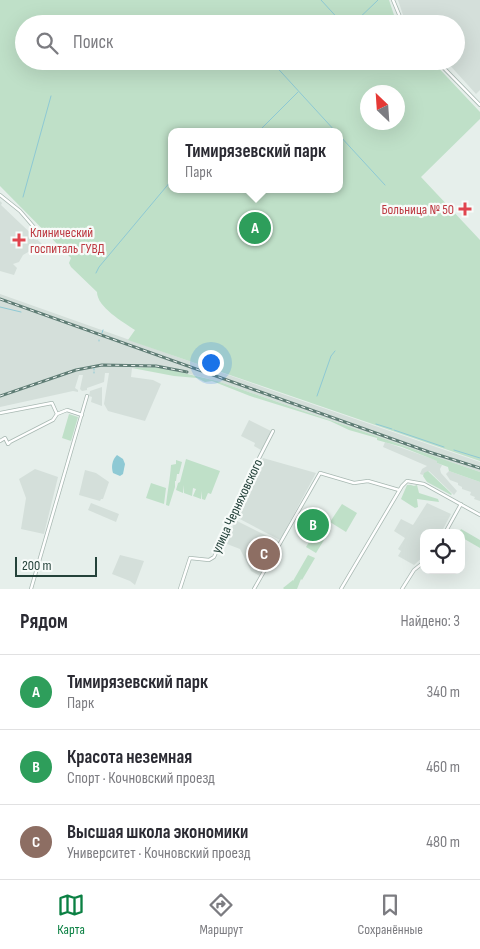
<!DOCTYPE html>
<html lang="ru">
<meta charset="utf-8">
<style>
:root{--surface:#fff;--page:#f2f2f3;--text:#2b2b33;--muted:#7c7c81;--line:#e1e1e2;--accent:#0b8043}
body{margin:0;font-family:"Sofia Sans Condensed",sans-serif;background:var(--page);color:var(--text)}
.controls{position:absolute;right:15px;bottom:15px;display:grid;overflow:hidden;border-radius:10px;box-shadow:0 5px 20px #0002}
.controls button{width:45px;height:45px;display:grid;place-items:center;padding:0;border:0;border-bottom:1px solid var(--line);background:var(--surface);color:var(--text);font:25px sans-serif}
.compass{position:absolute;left:360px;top:85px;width:45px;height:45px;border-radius:50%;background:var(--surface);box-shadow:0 5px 20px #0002;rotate:335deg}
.scale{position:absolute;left:15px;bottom:12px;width:82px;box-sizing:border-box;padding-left:5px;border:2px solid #24423a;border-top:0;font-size:14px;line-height:18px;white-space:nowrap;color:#24423a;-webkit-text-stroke:4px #f7fbf9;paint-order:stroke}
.you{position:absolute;left:210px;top:362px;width:18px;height:18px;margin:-12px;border:4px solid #fff;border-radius:50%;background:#1a73e8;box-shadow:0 0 0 8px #1a73e833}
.badge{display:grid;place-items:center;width:32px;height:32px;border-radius:50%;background:var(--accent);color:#fff;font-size:16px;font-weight:700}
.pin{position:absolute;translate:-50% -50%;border:2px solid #fff;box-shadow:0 1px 5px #0006}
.popup{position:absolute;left:168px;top:128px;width:175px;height:65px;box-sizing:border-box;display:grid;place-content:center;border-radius:10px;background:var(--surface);filter:drop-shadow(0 1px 4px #0005);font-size:16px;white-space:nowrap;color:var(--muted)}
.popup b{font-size:19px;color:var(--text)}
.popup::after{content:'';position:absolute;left:50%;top:100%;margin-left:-10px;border:10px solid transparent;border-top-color:var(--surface)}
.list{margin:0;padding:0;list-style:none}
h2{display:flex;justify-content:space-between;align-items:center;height:65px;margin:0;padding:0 20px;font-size:21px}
h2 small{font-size:16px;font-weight:400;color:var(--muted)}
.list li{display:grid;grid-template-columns:32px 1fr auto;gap:15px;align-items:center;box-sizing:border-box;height:75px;padding:0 20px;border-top:1px solid var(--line)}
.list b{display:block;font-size:19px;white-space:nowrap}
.list p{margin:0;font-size:16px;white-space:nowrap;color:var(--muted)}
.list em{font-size:16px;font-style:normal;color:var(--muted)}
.icon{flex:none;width:28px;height:28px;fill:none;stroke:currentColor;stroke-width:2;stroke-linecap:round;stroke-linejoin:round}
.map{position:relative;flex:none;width:480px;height:589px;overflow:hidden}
.search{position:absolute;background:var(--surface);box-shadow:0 5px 20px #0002;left:15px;right:15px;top:15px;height:55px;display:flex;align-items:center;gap:12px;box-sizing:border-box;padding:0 18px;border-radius:28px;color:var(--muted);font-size:19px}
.sheet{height:290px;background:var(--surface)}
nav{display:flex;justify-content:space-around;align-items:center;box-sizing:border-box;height:70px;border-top:1px solid var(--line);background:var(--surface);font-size:14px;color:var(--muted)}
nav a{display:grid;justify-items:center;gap:2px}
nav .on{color:var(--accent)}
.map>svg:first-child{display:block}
</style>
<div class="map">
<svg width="480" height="589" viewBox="0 0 480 589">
<rect width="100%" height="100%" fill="#e6efeb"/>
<!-- built -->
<path fill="#d4dfda" d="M398 0H480V90L476 94 446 61H456V24H409L404 18Z
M0 201 2 203 1 205 42 244 23 255 19 262 13 264 17 268 14 275 0 271Z
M0 294 265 388 480 462V472L217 381 178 371 132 368 131 377 153 380 161 384 145 421 108 411 104 404 109 373H105L104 382 87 388V390L82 391 80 389 83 375H79L75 388 78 390V392L73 391 0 407Z
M102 387V406L91 402 92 397 89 396 90 391Z
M249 420 271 431 261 450 254 446 255 443 241 436Z
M385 442 438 461 437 463 442 465 440 469 441 473 457 491 454 495 429 471 423 475 420 474 422 469 427 466 383 447Z
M263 458 316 473 280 540 238 518 249 487Z
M35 469 58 477 44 534 21 529 26 498 19 479Z
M85 470 96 473 109 482 103 499H101L100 501 79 495Z
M449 471 480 482V501L474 499 475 497 470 495 471 492 462 489V487L458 485V483L450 480 446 474Z
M91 503 119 514 116 522 88 510Z
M427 503 451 514 441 533H424V556L414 565 398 556 401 551 398 549 405 538 394 531 401 519 413 525Z
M235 520 279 542 260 576 251 571 240 549 227 544Z
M120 555 144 561 135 585 130 581 112 574Z"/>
<!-- green -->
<path fill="#bfe0c8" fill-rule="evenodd" d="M0 0H389L397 24H24V61H432L480 112V119L421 177 480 240V461L128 340 135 330C123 322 97 307 97 292L71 267 69 263 71 258 0 186ZM398 92V122H368V92ZM171 132H339V189H171Z
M158 367 217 381 480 472V482L449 471 448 467 437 463V461L402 447 377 440V438L349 430 330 421 250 396 212 381 205 382 197 378 174 376 132 368Z
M69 414 78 417 71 441 62 438Z
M186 459 220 471 211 494 208 493 205 500 202 499V491L201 499 193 496 196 489 193 488 192 496 184 493V485L183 493 176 490 178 483 180 482Z
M176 460 182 462 179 474H177L176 481H175V487L169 506 166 505C168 488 170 479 171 465L176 464Z
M428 471 452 494 451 495 427 482 423 476 424 473Z
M151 483 166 488 164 504 146 498Z
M407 485H411L414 486 417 485 419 493 438 499 439 502 417 499 418 507 415 508 401 499Z
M342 504 357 513 346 532 330 522Z
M461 529 480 540V548L461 537V533H459Z
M314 534 324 540 316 553 306 547Z
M308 555 315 558 302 580 301 579 297 589H288L293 581 288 589H284L283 588 293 580V581Z"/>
<!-- water -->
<path fill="#8ec9d4" d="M117 455 123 459 125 464 123 474 120 476 113 473C111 467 112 460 117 455Z"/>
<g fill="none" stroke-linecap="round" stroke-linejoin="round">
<!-- stream -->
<path stroke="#8ec9d4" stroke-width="1" d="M321 0 343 24
M353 24 378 0
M271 61 336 132
M258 132 298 92
M339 135 385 185
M339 144 343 140
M23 197 51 96
M96 273 99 267 171 181
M0 307 21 312
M102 333 103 330
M99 341V340
M94 370V368
M94 373V372
M317 396 331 356 335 351
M376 424 392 429
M394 430 444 447
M454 450 480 458"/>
<defs>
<path id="minor" d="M393 0 403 24
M437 61 480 105
M0 195 20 211 39 233
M0 413 52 403 57 414
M57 414 67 410 82 415
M0 441 5 438 8 444 10 442 53 420 57 414
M445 533 461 504
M31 589 87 396
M180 589 190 558 209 560 214 557 254 468 273 431
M254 589 320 473 354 483 368 481 399 490
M341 589 402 486 407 481 424 484 480 515
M402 589 414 570 424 562"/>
</defs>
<!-- minor casing -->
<use href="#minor" stroke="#a8b8b2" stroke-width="4"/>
<!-- minor -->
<use href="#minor" stroke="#fff" stroke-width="2.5"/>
<defs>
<path id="rail" d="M0 299 429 452 480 468
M0 396 76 370 102 365 156 366 187 372"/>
</defs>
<!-- rail casing -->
<use href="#rail" stroke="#5f7d75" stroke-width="3"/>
<!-- rail -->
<use href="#rail" stroke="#f7fbf9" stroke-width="1" stroke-dasharray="4" stroke-linecap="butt"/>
</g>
<!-- markers -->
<g fill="#e0444e" stroke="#f7fbf9" stroke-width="2">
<path d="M462.5 201.5h5v5h5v5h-5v5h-5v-5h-5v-5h5z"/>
<path d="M16.5 232.5h5v5h5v5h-5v5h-5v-5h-5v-5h5z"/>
</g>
<g text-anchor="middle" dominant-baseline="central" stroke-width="4.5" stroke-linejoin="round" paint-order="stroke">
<!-- health labels -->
<g font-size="14" fill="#be3a42" stroke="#f7fbf9" text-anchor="end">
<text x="454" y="209">Больница № 50</text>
<text x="30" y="232" text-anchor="start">Клинический<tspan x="30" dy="16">госпиталь ГУВД</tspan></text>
</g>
<!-- street labels -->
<g font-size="14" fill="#24423a" stroke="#f7fbf9">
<text transform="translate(237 506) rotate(-65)">улица Черняховского</text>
</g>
</g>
</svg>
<div class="controls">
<button><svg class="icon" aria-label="locate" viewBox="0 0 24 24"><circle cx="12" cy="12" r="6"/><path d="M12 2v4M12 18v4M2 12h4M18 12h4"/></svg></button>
</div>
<svg class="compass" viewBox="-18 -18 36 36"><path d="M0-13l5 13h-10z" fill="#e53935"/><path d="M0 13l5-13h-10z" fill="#7c7c81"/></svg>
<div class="scale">200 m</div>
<div class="you"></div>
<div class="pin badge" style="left:255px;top:228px;background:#2e9e5b">A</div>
<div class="popup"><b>Тимирязевский парк</b>Парк</div>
<div class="pin badge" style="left:313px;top:525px;background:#2e9e5b">B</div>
<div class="pin badge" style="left:264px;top:554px;background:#8d6e63">C</div>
<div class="search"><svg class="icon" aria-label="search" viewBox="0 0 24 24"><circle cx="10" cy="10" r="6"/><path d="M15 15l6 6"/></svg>Поиск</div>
</div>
<section class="sheet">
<h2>Рядом<small>Найдено: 3</small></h2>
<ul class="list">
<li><span class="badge" style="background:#2e9e5b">A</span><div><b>Тимирязевский парк</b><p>Парк</p></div><em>340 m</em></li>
<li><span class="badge" style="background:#2e9e5b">B</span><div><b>Красота неземная</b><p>Спорт · Кочновский проезд</p></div><em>460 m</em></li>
<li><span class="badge" style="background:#8d6e63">C</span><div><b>Высшая школа экономики</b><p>Университет · Кочновский проезд</p></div><em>480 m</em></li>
</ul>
</section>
<nav>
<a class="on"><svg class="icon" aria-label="map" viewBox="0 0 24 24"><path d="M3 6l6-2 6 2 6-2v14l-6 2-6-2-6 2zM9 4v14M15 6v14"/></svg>Карта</a>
<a><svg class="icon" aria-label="directions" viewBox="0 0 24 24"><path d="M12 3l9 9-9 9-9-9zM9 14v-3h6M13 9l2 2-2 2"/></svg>Маршрут</a>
<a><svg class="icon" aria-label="saved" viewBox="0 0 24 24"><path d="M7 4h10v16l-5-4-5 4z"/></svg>Сохранённые</a>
</nav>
